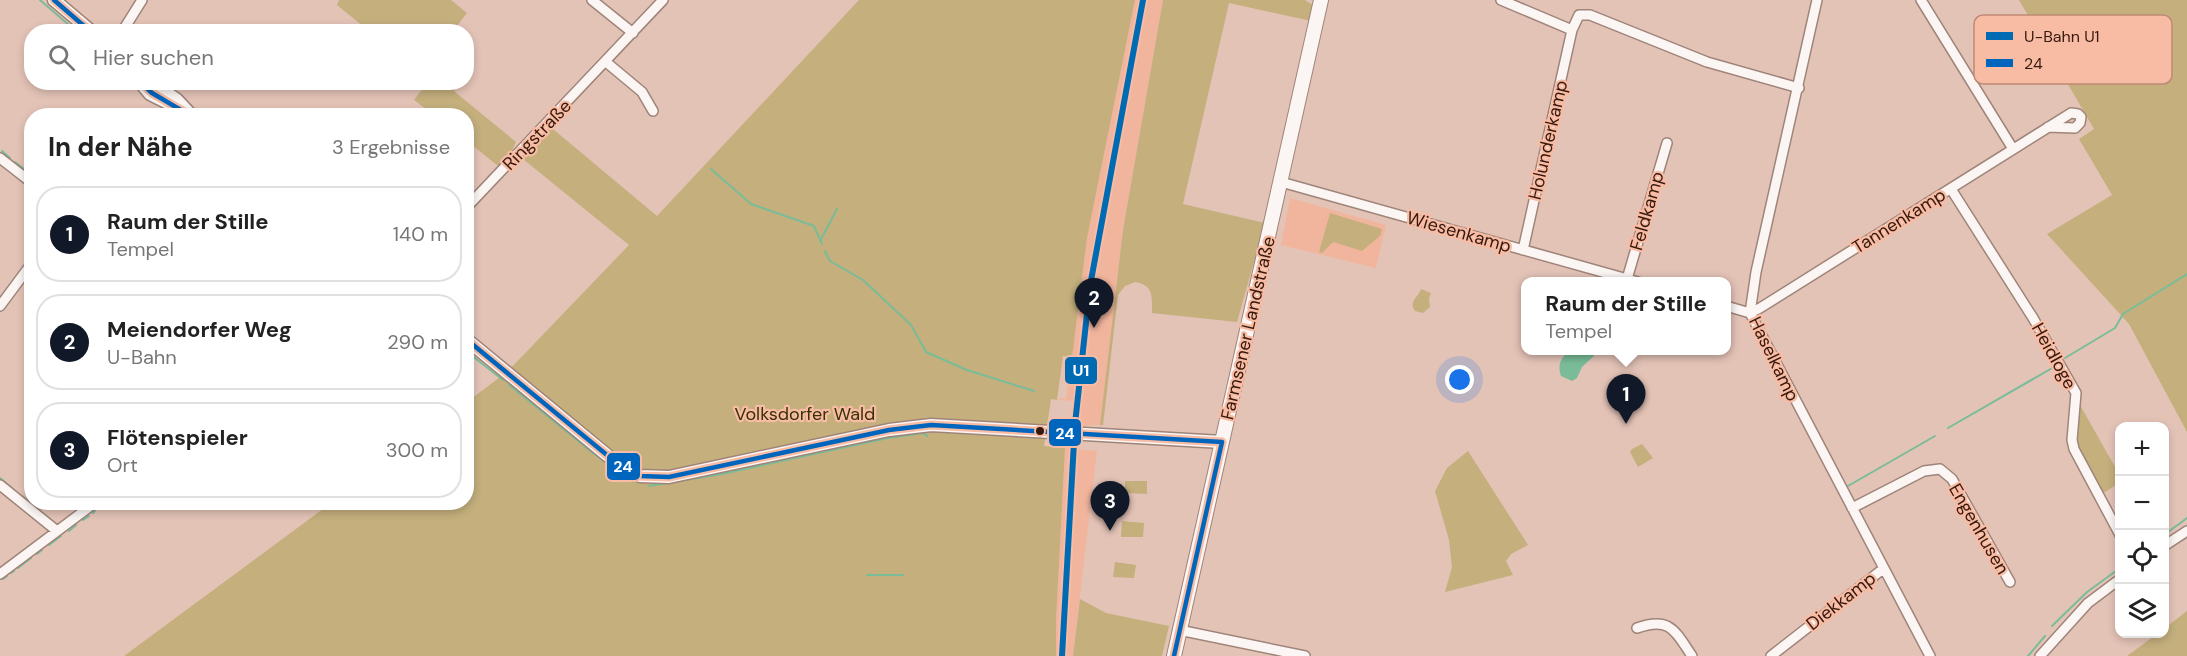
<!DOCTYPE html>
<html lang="de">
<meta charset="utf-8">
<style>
:root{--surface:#fff;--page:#f2f2f2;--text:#222;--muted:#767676;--line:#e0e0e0;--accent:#111827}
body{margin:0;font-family:"DM Sans",sans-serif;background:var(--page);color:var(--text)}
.controls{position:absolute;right:18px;bottom:18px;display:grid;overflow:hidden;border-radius:12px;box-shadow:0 3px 9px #0003}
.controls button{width:54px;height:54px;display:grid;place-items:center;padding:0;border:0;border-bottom:2px solid var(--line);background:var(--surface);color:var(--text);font:30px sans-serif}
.you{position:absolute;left:1460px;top:380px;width:21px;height:21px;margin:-15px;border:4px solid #fff;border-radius:50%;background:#1a73e8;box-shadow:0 0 0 9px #1a73e833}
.badge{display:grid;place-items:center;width:39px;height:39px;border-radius:50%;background:var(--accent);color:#fff;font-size:20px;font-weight:700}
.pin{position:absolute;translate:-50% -50px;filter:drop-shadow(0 2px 3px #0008)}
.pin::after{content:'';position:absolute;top:32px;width:21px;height:18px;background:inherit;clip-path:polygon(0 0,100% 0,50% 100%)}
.popup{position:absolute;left:1521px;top:277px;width:210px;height:78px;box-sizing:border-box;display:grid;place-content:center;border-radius:12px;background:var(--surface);filter:drop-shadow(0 2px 4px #0005);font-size:20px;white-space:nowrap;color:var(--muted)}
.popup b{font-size:22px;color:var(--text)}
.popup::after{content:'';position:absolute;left:50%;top:100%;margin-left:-12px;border:12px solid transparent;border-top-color:var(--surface)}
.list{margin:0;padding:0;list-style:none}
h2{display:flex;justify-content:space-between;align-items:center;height:78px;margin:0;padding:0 24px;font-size:26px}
h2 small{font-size:20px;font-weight:400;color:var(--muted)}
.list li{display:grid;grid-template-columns:39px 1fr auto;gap:18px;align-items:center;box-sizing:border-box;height:96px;margin:0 12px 12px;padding:0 12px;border:2px solid var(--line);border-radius:24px}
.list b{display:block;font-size:22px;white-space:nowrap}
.list p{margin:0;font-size:20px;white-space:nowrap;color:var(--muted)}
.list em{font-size:20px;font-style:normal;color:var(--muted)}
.icon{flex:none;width:33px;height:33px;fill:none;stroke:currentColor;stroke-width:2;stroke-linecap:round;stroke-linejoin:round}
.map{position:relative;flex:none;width:2187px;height:656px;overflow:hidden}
.search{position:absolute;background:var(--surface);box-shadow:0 3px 9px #0003;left:24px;top:24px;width:450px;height:66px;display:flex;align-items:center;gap:15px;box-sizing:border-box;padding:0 21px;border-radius:24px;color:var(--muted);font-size:22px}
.panel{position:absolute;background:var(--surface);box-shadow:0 3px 9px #0003;left:24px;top:108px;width:450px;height:402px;border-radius:24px}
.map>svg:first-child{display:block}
</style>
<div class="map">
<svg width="2187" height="656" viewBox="0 0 2187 656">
<rect width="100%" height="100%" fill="#e4c3b7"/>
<!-- built -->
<path fill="#f1b59d" d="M1135 0H1163L1123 230 1100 425 1072 427 1074 401 1059 400V398L1066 399 1087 238Z
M1290 198 1386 225 1376 268 1281 245Z
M1065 448 1097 451 1073 656H1056V621Z"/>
<!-- green -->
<path fill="#c4af7d" d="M339 0H451L467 13 453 31H369L337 5Z
M859 0H1135L1087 238 1072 357 1063 356 1057 400 1051 399 1044 446 1065 448 1056 621V656H124L331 503 466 502 467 402 508 371 629 245 518 155 547 124 657 216Z
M1163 0H1305L1319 9 1316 22 1229 3 1183 204 1265 223 1237 322 1152 313C1152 297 1154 285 1135 282L1125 286 1118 295 1103 425H1100L1123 230Z
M2019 0H2187V432L2129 324 2047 234 2112 195 2079 139 2094 129Z
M427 83H453L455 92 516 142 503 170 467 141 466 116 434 115 414 100Z
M1330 213 1382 229 1380 236 1362 251 1333 242 1322 253 1319 252Z
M1421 289 1431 293 1429 298 1430 307 1423 313 1415 311C1408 301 1418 298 1421 289Z
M2080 405 2119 474V483L2102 494 2077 451Z
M1642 444 1653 458 1638 467 1630 452 1632 449Z
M1468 451 1528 545 1511 554 1506 561 1513 575 1445 592 1452 567 1449 540 1435 491 1447 468Z
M1125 481H1147V494L1125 493Z
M1122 521 1144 523 1143 537H1121Z
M1115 562 1136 565 1134 578 1113 577Z
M1080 599 1106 613 1169 626 1162 656H1073Z
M2187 611V656H2127L2157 634H2164L2165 628Z"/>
<!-- water -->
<path fill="#7abc98" d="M1570 350 1592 351 1596 354 1582 367 1577 378 1572 381 1561 376C1557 365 1561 357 1570 350Z"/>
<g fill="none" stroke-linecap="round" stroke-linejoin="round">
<!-- stream -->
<path stroke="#7abc98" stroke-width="2" d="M40 0 77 32
M2 151 10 158
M15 162 32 175
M711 169 751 204 814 226 822 244
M820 241 837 209
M825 251 830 261 863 280 911 325 926 352 967 370 1034 391
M466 351 503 380
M2065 358 2115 328 2123 314 2187 274
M509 385 593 453 633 482
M1948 428 2054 367
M925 434 927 436
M0 478 14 490
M649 486 722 474 888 438 924 433
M1848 486 1935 436
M22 496 35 506
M39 510 53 522
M93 513 95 511
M83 520 89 516
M69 531 76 525
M2164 535 2187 518
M49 545 61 536
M37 554 42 550
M18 568 31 558
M11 573 14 571
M867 575H903
M3 579 7 576
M2052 626 2087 592 2120 568
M2028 656 2045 636"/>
<defs>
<path id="minor" d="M592 0 633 33
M1501 0 1572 30 1579 15H1590L1707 62 1799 88
M1817 0 1756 272 1750 313 1930 656
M1921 0 2013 149
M122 32 142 0
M606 62 642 92 653 111
M0 158 32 183
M1281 182 1638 282
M1951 189 2033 318 2076 393 2072 440 2074 449 2120 535
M466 208 663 0
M1523 250 1572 30
M1627 279 1667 143
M0 306 32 263
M1726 306 1750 313
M1750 313 1760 308 2071 113 2078 114 2081 117 2080 123 2075 128 2048 127
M0 485 57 531
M1852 508 1924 471 1940 469 1952 479 2010 582
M2164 546 2187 531
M0 574 96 502
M1637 628C1670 616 1675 631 1692 656
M1179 630 1305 656
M1771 656 1883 569
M2040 656 2088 603 2120 579"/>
<path id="tertiary" d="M54 0 92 32
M140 82 150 94 176 107
M151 82 177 100 192 116
M466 339 613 460 640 476 669 477 889 430 931 425 1222 442"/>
<path id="secondary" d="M1174 656 1321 0"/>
</defs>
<!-- minor casing -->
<use href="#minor" stroke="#9f8479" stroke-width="12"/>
<!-- tertiary casing -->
<use href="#tertiary" stroke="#9f8479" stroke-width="15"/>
<!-- secondary casing -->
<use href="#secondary" stroke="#9f8479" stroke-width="16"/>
<!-- minor -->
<use href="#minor" stroke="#fbf6f4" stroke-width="9"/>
<!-- tertiary -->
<use href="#tertiary" stroke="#fbf6f4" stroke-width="12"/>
<!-- secondary -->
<use href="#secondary" stroke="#fbf6f4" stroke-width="14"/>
<defs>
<path id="bus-1" d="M54 0 91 32
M140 82 152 93 191 116
M466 339 613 460 640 476 669 477 889 430 931 425 1222 442
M1174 656 1222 442"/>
</defs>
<!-- bus-1 casing -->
<use href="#bus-1" stroke="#f8bba3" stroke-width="9"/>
<!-- bus-1 -->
<use href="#bus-1" stroke="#0065bd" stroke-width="4.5"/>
<defs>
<path id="metro-1" d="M1062 656 1075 424 1090 286 1143 0"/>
</defs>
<!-- metro-1 casing -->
<use href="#metro-1" stroke="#f8bba3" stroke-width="10"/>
<!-- metro-1 -->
<use href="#metro-1" stroke="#006ab3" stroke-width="6"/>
</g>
<!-- markers -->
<circle fill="#35190e" stroke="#f8bba3" stroke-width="2" cx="1040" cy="431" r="5"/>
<g text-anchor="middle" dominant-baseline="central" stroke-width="4.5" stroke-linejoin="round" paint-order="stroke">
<!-- street labels -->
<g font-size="18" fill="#35190e" stroke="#f8bba3">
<text transform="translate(537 135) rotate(-46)">Ringstraße</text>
<text transform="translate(1548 140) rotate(-77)">Holunderkamp</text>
<text transform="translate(1647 211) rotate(-74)">Feldkamp</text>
<text transform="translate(1899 221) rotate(-32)">Tannenkamp</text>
<text transform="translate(1459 232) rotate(16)">Wiesenkamp</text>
<text transform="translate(1248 328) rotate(-77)">Farmsener Landstraße</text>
<text transform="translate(2054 356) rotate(61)">Heidloge</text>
<text transform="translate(1774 359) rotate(64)">Haselkamp</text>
<text transform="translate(1979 529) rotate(60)">Engenhusen</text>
<text transform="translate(1841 601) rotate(-38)">Diekkamp</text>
</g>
<!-- park labels -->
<g font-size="18" fill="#363104" stroke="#f8bba3">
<text x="805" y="414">Volksdorfer Wald</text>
</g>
</g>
<!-- legend -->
<rect x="1974" y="15" width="198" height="69" rx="9" fill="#f8bba3" stroke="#be8a76" stroke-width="1.5"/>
<rect x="1986" y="32" width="27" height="8" fill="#006ab3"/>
<rect x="1986" y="59" width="27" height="8" fill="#0065bd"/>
<g font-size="16" fill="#35190e">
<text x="2024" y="42">U-Bahn U1</text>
<text x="2024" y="69">24</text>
</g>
<g stroke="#f8bba3" stroke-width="2">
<rect x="1064" y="356" width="34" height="29" rx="6" fill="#006ab3"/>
<rect x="1048" y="418" width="34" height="29" rx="6" fill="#0065bd"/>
<rect x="606" y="452" width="35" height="29" rx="6" fill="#0065bd"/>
</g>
<g font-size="16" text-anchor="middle" font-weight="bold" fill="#fff">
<text x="1081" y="376">U1</text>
<text x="1065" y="439">24</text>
<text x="623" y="472">24</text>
</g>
</svg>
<div class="controls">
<button>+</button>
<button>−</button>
<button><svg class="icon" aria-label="locate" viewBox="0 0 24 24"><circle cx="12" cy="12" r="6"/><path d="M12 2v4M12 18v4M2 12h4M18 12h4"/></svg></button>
<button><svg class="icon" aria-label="layers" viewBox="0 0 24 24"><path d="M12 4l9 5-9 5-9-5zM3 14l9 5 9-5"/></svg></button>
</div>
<div class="you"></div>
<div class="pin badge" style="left:1626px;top:424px">1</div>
<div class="popup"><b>Raum der Stille</b>Tempel</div>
<div class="pin badge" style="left:1094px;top:328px">2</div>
<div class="pin badge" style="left:1110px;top:531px">3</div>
<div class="search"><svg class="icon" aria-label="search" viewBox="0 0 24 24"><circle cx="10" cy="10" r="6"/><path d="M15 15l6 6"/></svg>Hier suchen</div>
<section class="panel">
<h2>In der Nähe<small>3 Ergebnisse</small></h2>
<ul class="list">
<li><span class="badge">1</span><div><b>Raum der Stille</b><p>Tempel</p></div><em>140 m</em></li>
<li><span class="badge">2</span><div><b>Meiendorfer Weg</b><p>U-Bahn</p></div><em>290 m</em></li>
<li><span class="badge">3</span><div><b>Flötenspieler</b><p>Ort</p></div><em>300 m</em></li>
</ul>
</section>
</div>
